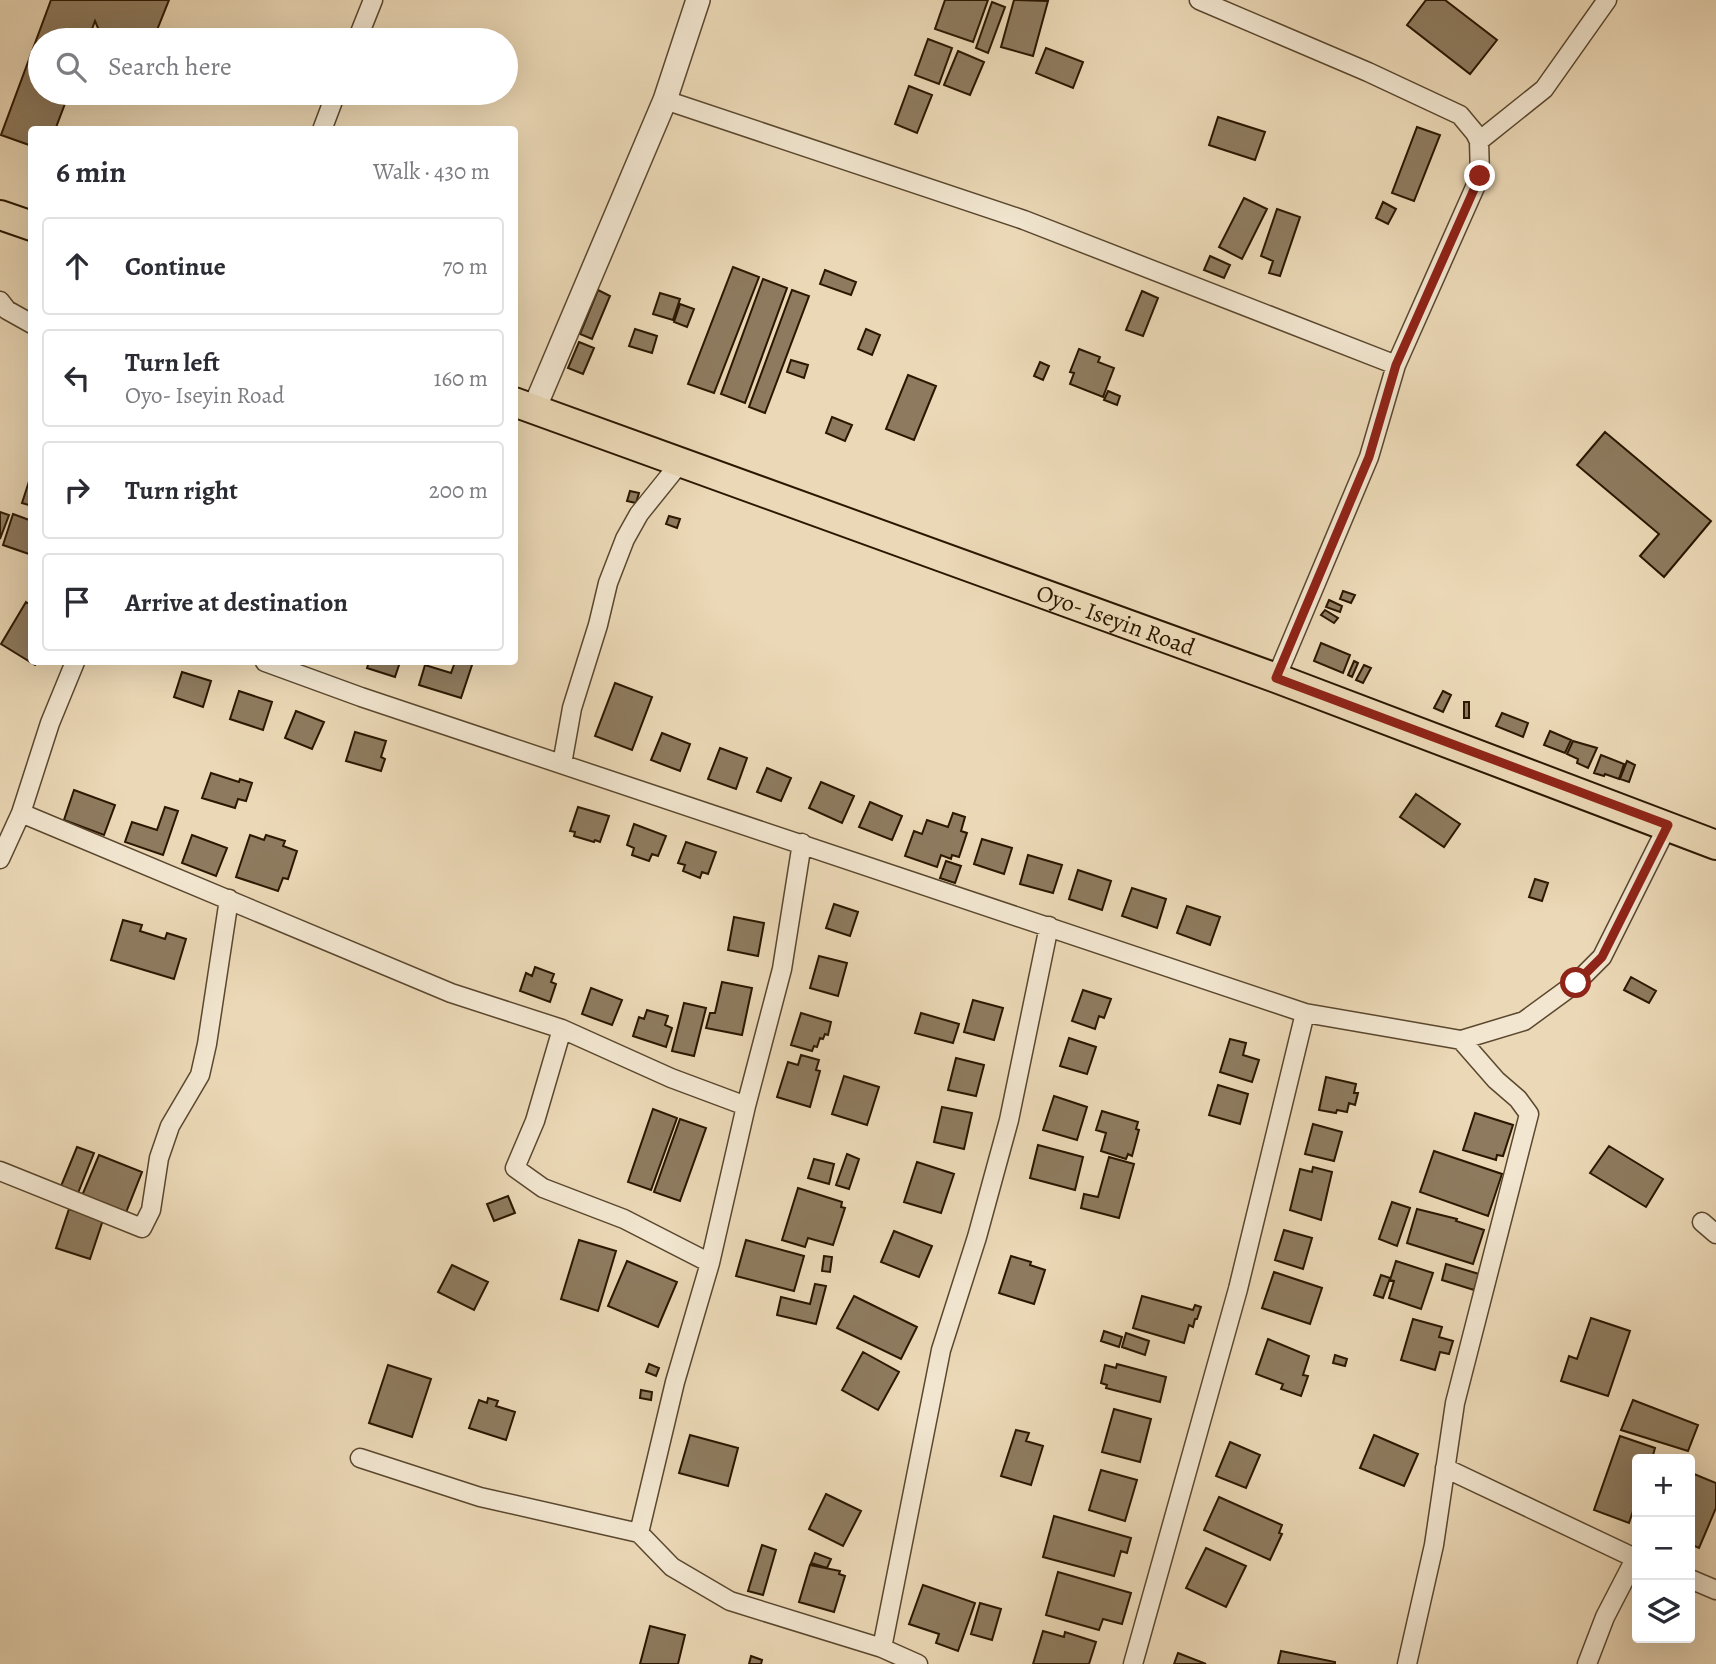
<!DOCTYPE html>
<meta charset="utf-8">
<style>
:root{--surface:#fff;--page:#f2f2f3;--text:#2b2b33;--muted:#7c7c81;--line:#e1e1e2}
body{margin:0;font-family:Alegreya,serif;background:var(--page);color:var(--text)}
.controls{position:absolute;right:21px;bottom:21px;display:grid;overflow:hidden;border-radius:7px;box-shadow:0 7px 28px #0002}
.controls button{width:63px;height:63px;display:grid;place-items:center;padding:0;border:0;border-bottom:2px solid var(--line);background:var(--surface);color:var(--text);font:35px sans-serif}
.stop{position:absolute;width:21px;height:21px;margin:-16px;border:5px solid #8f2418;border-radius:50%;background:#fff}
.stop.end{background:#8f2418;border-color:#fff;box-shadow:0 2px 7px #0008}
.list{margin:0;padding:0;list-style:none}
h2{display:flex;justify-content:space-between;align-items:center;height:91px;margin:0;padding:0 28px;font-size:30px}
h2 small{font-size:23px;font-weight:400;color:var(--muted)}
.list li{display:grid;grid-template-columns:46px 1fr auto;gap:21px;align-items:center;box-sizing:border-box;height:98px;margin:0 14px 14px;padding:0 14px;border:2px solid var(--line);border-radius:7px}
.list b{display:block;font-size:26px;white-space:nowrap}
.list p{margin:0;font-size:23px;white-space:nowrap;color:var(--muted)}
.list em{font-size:23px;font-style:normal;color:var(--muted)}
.icon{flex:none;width:38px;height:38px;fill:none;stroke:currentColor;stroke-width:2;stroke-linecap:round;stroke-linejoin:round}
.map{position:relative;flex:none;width:1716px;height:1664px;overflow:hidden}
.search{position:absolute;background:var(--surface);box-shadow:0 7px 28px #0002;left:28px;top:28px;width:490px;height:77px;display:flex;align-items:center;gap:18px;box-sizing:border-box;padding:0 24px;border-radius:38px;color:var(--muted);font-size:26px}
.panel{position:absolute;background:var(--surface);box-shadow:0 7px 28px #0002;left:28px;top:126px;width:490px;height:539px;border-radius:7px}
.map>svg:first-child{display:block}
</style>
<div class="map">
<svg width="1716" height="1664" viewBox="0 0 1716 1664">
<rect width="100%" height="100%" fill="#ebd8b6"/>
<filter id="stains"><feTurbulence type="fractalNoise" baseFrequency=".00286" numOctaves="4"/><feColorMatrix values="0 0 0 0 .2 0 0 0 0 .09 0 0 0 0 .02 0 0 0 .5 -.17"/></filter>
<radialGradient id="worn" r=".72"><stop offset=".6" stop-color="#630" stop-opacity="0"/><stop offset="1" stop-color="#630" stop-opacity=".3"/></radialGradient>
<!-- building -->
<path fill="#8e7b5f" stroke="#2a1700" stroke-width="2" d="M51 0H169L153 40H103L95 21 88 40H40V93H69L55 130H32V146L1 135Z
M945 0H988L973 42 935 29Z
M1014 0 1048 1 1033 56 1001 47Z
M1426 0H1445L1497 40 1470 74 1407 25Z
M992 2 1005 7 988 53 976 48Z
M928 39 952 48 939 84 915 75Z
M1046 48 1083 62 1073 88 1036 73Z
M958 51 984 62 970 95 944 85Z
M909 86 932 95 917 133 895 124Z
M1218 117 1265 132 1255 160 1209 145Z
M1417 127 1440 135 1414 201 1392 193Z
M1244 198 1267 209 1242 259 1219 247Z
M1383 202 1396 209 1388 224 1376 218Z
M1277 209 1300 217 1280 276 1269 273 1273 261 1261 256Z
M1210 256 1230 265 1224 278 1204 270Z
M733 267 759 277 714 393 688 384Z
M825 270 856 282 851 295 820 284Z
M763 279 787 288 745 403 721 394Z
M598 290 610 296 592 339 580 334Z
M792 290 809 296 765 413 749 407Z
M1142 291 1158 298 1143 336 1126 330Z
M660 293 680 299 673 320 653 314Z
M680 304 694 309 687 327 674 322Z
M635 329 657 336 652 353 629 346Z
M866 329 880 335 872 355 858 349Z
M579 342 594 348 583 374 568 368Z
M1079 349 1100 357 1098 362 1114 368 1103 397 1070 384 1074 373 1070 372Z
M791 360 808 365 804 378 787 372Z
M1040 362 1049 366 1043 380 1034 376Z
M908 375 936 386 914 440 886 429Z
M1108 391 1120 396 1117 405 1104 400Z
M832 417 852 425 845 441 826 433Z
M1605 432 1711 521 1664 577 1640 556 1659 534 1577 465Z
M32 472V506L22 503Z
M630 491 639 493 636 503 627 501Z
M0 512 9 515 0 539Z
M13 514 32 521V555L3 545Z
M669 516 680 519 677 528 666 524Z
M1343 591 1355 595 1351 603 1340 599Z
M1329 600 1342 606 1340 612 1326 607Z
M26 602 32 606V662H37L35 665 1 644Z
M1325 610 1338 618 1334 623 1321 615Z
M1321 643 1350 655 1343 673 1314 661Z
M1354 661 1358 663 1352 677 1348 675Z
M369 662H400L395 677 367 668Z
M455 662H473L461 698 419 685 425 665 451 673Z
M1364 665 1371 668 1363 683 1356 680Z
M182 672 211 681 203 707 174 697Z
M615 683 652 697 632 750 595 736Z
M239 691 272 702 263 730 230 719Z
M1443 691 1451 695 1443 712 1434 708Z
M1464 702H1469V718H1464Z
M296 711 324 722 312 749 285 738Z
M1502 713 1528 723 1523 737 1496 726Z
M1550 731 1571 740 1565 753 1544 745Z
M355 732 386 741 381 757 385 759 381 771 346 761Z
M662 733 690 744 680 771 651 760Z
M1573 741 1597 748 1588 768 1577 763 1578 759 1567 754Z
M720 748 747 758 736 789 708 779Z
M1601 755 1624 764 1619 779 1605 774 1604 776 1594 773Z
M1627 761 1635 765 1629 782 1620 779Z
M767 768 791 778 781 801 757 792Z
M211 773 239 782 240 779 252 783 246 801 238 799 235 808 202 798Z
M821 782 854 796 842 823 809 808Z
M74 790 115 805 104 835 64 820Z
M1416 794 1460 824 1444 847 1400 817Z
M870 802 902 816 892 840 859 827Z
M165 807 178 811 163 855 125 842 132 822 157 830Z
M578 807 609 816 600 842 595 840 594 842 574 836 575 832 570 831Z
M953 813 965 817 961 831 967 833 959 857 952 855 951 859 941 855 937 867 905 856 914 831 922 834 927 820 948 827Z
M634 824 666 836 658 856 652 854 649 861 632 855 634 848 627 845Z
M192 835 227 848 216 876 182 863Z
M250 835 264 840 266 835 285 841 283 846 297 851 288 879 283 878 278 891 236 877Z
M982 839 1012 848 1004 874 974 864Z
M686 842 716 852 708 874 702 872 700 878 683 871 685 865 678 863Z
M1028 855 1062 865 1053 893 1020 884Z
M946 861 961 866 955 883 940 878Z
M1078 870 1111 881 1102 910 1069 899Z
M1535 879 1548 883 1542 901 1529 897Z
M1132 888 1166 899 1157 928 1122 916Z
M834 904 858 912 850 936 826 928Z
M1187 906 1220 917 1210 945 1177 933Z
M734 917 764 923 758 956 728 950Z
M123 920 142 925 140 931 165 939 167 933 186 939 174 979 111 960Z
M819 956 847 963 838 996 810 988Z
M535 967 554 974 551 982 556 984 550 1002 520 991 526 973 532 976Z
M1631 977 1656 991 1649 1003 1624 990Z
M722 982 752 988 742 1035 706 1028 710 1013H715Z
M591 988 622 1000 612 1025 582 1014Z
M1083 990 1111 999 1104 1018 1099 1016 1095 1029 1072 1021Z
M973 1000 1003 1008 994 1040 964 1032Z
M684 1003 706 1008 694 1056 672 1051Z
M647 1010 668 1016 665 1025 672 1028 666 1047 633 1036 639 1017 644 1019Z
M801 1013 831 1022 828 1035 825 1034 823 1039 820 1038 817 1047 814 1046 812 1051 791 1045Z
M921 1013 959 1024 953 1043 915 1033Z
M1069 1038 1096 1047 1087 1074 1060 1066Z
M1230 1039 1246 1043 1243 1055 1259 1060 1252 1082 1220 1072Z
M801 1055 819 1060 816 1070 820 1071 810 1107 777 1097 788 1062 798 1065Z
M956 1058 984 1065 976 1096 948 1090Z
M844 1076 879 1087 867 1125 832 1114Z
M1326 1077 1356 1084 1354 1093H1358L1355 1105 1349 1103 1347 1112 1337 1110 1336 1113 1319 1110Z
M1218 1085 1248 1094 1240 1124 1209 1115Z
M1054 1096 1087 1107 1077 1140 1043 1130Z
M942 1107 972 1113 964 1149 934 1142Z
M653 1109 677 1118 651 1190 628 1182Z
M1102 1111 1138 1122 1136 1129 1139 1130 1132 1156 1128 1154 1126 1159 1101 1151 1106 1133 1096 1130Z
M1475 1113 1513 1125 1503 1156 1497 1155 1496 1160 1463 1150Z
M680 1119 706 1128 680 1201 654 1192Z
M1313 1124 1342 1132 1334 1161 1305 1154Z
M1038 1145 1083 1157 1075 1190 1030 1178Z
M1609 1146 1663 1179 1646 1207 1590 1173Z
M77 1147 94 1153 76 1198 59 1191Z
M1434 1151 1502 1174 1488 1216 1420 1192Z
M847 1154 859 1159 849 1189 836 1185Z
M99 1155 142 1172 125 1215 81 1198Z
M1109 1157 1134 1164 1119 1218 1081 1208 1084 1194 1098 1197Z
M814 1159 834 1164 829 1184 808 1178Z
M917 1162 954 1174 941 1213 904 1202Z
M1313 1167 1332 1172 1321 1220 1290 1210 1300 1169 1312 1172Z
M798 1188 842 1202 841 1207 845 1208 833 1245 808 1238 805 1247 782 1240Z
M508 1196 515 1213 494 1221 487 1204Z
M1392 1202 1410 1208 1397 1246 1379 1239Z
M69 1209 103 1220 90 1259 56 1248Z
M1417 1209 1457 1219 1456 1221 1484 1230 1473 1264 1407 1243Z
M1284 1230 1312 1238 1303 1269 1275 1260Z
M894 1231 932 1246 919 1277 881 1262Z
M579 1240 616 1251 598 1311 561 1299Z
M746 1240 804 1256 794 1291 736 1276Z
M824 1256 832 1257 830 1272 822 1271Z
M1011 1256 1031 1262 1030 1265 1045 1270 1034 1304 999 1293Z
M627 1261 677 1282 658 1327 608 1306Z
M1396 1261 1433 1273 1421 1309 1389 1298 1394 1281 1390 1280Z
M1446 1264 1479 1274 1474 1290 1442 1280Z
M452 1265 488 1282 474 1310 438 1292Z
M1274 1272 1322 1288 1310 1324 1262 1308Z
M1381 1275 1390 1278 1383 1298 1374 1295Z
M815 1284 826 1286 816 1324 777 1315 781 1297 810 1304Z
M854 1296 917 1327 901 1359 837 1328Z
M1142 1296 1193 1310 1195 1305 1201 1307 1197 1319H1195L1193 1327 1189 1325 1184 1343 1133 1328Z
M1591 1318 1630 1331 1608 1396 1561 1381 1569 1356 1577 1359Z
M1413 1319 1442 1327 1439 1337 1453 1341 1449 1354 1440 1352 1435 1370 1401 1360Z
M1104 1331 1122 1337 1119 1347 1101 1341Z
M1126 1333 1149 1341 1145 1355 1122 1347Z
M1268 1339 1309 1356 1303 1375 1308 1376 1301 1396 1281 1389 1283 1384 1256 1374Z
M863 1352 899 1372 878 1410 842 1390Z
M1335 1355 1347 1359 1345 1366 1333 1363Z
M649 1364 659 1368 656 1376 646 1372Z
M1117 1364 1166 1377 1160 1402 1106 1388 1107 1385 1101 1383 1105 1365 1116 1368Z
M388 1365 431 1379 412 1437 369 1423Z
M641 1390 652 1392 651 1400 640 1398Z
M488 1398 498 1401 496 1406 515 1412 506 1440 469 1428 479 1400 487 1403Z
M1633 1400 1698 1425 1688 1451 1621 1430Z
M1114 1409 1151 1419 1140 1462 1102 1452Z
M1016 1430 1029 1433 1026 1441 1043 1446 1031 1485 1001 1476Z
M690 1435 738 1448 728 1486 679 1473Z
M1374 1435 1418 1454 1404 1486 1360 1468Z
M1620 1436 1655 1448 1652 1459H1637V1499L1629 1523 1594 1510Z
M1230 1442 1260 1455 1246 1488 1216 1476Z
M1101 1470 1137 1480 1125 1521 1089 1510Z
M1694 1474 1716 1483V1508L1699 1548 1690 1544V1485Z
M826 1494 861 1511 843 1546 809 1529Z
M1219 1497 1282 1525 1279 1533 1282 1534 1270 1560 1204 1530Z
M1054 1516 1131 1538 1127 1553 1121 1551 1114 1576 1043 1557Z
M762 1545 776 1550 763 1595 748 1591Z
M1206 1548 1246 1566 1226 1607 1186 1588Z
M815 1553 831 1559 827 1568 811 1563Z
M810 1565 840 1571 839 1574 845 1576 834 1612 799 1602Z
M1058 1572 1131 1593 1122 1624 1103 1619 1099 1630 1046 1615Z
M923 1585 975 1603 958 1651 936 1643 939 1634 909 1624Z
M980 1603 1001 1609 992 1640 971 1634Z
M650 1626 685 1635 678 1664H640Z
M1043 1631 1064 1637 1065 1632 1096 1642 1089 1664H1033Z
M1281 1651 1335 1662V1664H1278Z
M1178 1653 1206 1664H1174Z
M751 1656 762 1660 761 1664H749Z"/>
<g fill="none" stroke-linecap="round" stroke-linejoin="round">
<defs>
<path id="minor" d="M1199 0 1368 72 1460 115 1475 133 1479 141 1480 176 1396 365 1369 457 1276 678
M357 40 373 0
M665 100 1024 220 1396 365
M322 130 336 93
M1479 141 1544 89 1607 0
M0 301 7 310 32 324
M265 662 361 697 1305 1013 1461 1040 1524 1021 1576 983 1602 957 1668 825
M562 764 572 708 598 625 608 583 625 539 639 514 680 463
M21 813 451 993 562 1029 671 1078 746 1106
M0 859 21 813 50 723 75 662
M562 1029 535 1121 515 1168 543 1188 624 1219 710 1263
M0 1171 142 1228 151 1210 159 1158 170 1126 200 1075 207 1044 229 899
M1702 1222 1716 1234
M360 1458 480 1497 639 1533 672 1567 730 1601 882 1648 918 1664
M1445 1468 1637 1559
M639 1533 675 1382 710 1263 746 1106 782 969 802 843
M1690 1579 1716 1590
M882 1648 941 1350 977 1237 1009 1120 1049 926
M1133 1664 1238 1289 1305 1013
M1407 1664 1434 1545 1455 1403 1529 1114 1518 1099 1496 1080 1461 1040
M1587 1664 1605 1617 1635 1559"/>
<path id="tertiary" d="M534 409 665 100 698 0"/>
<g id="primary">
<path d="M0 215 32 226"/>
<path id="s1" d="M514 402 1276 678 1716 845"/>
</g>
</defs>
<!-- minor casing -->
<use href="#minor" stroke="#5a472e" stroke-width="21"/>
<!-- tertiary casing -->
<use href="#tertiary" stroke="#5a472e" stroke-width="26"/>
<!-- primary casing -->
<use href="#primary" stroke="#2a1700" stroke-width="32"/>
<!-- minor -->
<use href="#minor" stroke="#f2e6d0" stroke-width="18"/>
<!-- tertiary -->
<use href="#tertiary" stroke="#f2e6d0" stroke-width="23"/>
<!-- primary -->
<use href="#primary" stroke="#ebd8b6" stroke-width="28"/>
</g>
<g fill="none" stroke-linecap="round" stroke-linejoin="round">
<!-- route -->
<path stroke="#8f2418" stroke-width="9" d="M1480 176 1396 365 1369 457 1276 678 1668 825 1602 957 1576 983"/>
</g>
<g text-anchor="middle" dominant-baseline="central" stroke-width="5" stroke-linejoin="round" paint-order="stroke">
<!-- street labels -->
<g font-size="24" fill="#2a1700" stroke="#f2e6d0">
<text stroke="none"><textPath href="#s1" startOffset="640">Oyo- Iseyin Road</textPath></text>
</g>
</g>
<rect width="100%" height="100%" filter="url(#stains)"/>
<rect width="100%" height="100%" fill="url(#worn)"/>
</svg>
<div class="controls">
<button>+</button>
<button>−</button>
<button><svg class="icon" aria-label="layers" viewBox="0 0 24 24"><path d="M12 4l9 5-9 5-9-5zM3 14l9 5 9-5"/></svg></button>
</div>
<div class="stop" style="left:1576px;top:983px"></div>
<div class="stop end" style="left:1480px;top:176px"></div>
<div class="search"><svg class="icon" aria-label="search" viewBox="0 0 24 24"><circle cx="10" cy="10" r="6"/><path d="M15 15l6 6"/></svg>Search here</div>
<section class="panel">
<h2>6 min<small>Walk · 430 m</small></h2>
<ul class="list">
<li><svg class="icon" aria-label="ahead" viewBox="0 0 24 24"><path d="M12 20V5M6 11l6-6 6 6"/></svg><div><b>Continue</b></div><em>70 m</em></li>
<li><svg class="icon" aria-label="left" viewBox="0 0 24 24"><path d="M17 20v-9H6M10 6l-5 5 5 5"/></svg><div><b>Turn left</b><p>Oyo- Iseyin Road</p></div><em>160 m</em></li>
<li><svg class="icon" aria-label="right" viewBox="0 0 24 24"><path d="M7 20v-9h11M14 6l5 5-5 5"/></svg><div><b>Turn right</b></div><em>200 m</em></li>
<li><svg class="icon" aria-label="arrive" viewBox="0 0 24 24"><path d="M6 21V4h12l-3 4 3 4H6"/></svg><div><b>Arrive at destination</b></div></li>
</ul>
</section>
</div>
